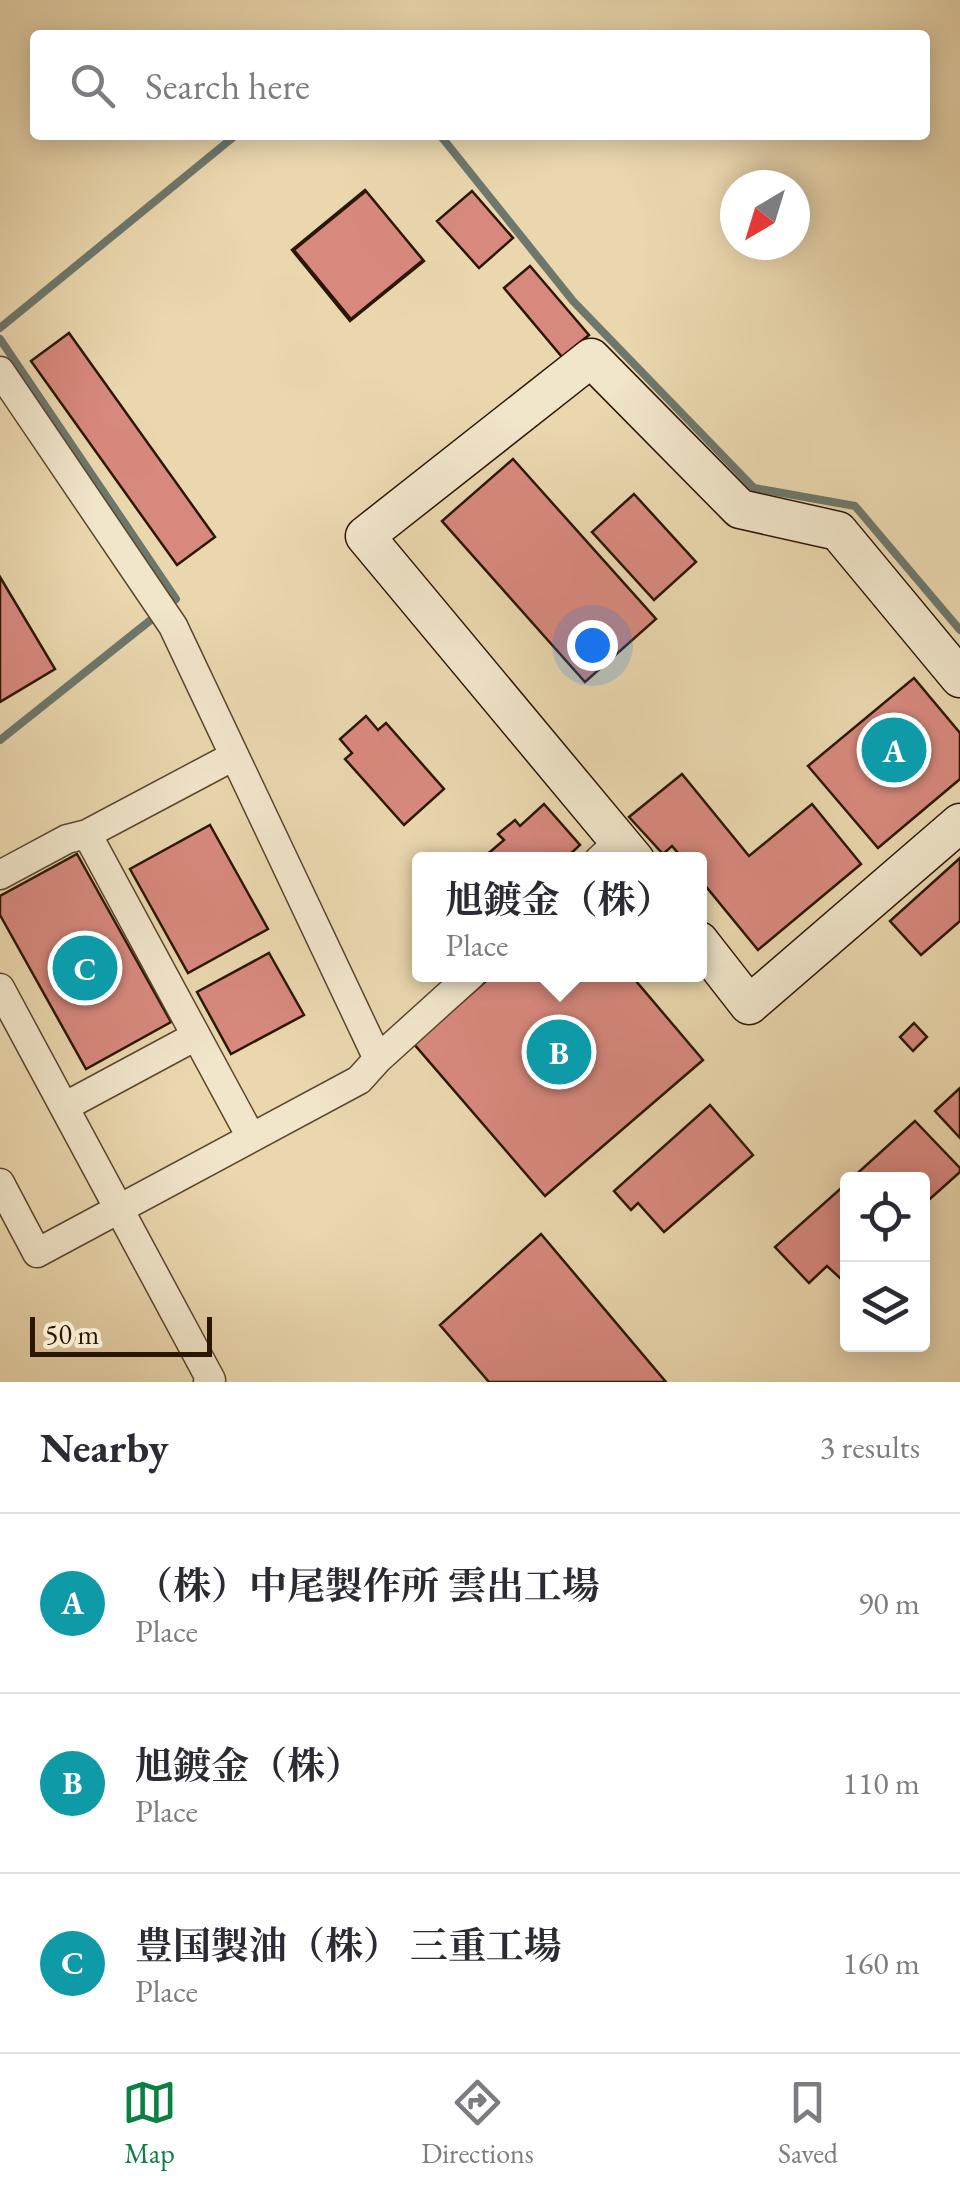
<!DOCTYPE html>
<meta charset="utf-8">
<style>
:root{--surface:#fff;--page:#f2f2f3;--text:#2b2b33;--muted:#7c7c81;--line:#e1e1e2;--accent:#0b8043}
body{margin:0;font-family:"EB Garamond","Noto Serif JP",serif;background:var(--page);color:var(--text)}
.controls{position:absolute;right:30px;bottom:30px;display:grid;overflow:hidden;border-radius:10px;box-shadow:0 5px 25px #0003}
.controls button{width:90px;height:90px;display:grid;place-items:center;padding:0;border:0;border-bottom:2px solid var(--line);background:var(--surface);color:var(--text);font:50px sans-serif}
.compass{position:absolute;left:720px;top:170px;width:90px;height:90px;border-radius:50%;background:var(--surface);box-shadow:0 5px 25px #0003;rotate:218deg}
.scale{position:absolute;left:30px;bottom:25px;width:182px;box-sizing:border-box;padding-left:10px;border:5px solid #2b1604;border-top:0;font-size:28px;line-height:35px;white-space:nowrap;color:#2b1604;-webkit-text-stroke:8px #f1e5ca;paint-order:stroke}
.you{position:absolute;left:592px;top:645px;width:35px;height:35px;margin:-25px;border:8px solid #fff;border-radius:50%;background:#1a73e8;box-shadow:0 0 0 15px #1a73e833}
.badge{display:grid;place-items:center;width:65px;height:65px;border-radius:50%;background:var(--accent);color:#fff;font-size:32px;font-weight:700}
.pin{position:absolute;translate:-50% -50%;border:5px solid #fff;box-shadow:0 2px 10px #0006}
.popup{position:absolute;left:412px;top:852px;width:295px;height:130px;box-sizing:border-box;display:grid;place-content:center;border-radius:10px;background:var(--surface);filter:drop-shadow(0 2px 8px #0005);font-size:32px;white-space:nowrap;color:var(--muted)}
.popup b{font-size:38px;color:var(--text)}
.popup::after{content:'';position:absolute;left:50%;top:100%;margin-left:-20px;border:20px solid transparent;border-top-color:var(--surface)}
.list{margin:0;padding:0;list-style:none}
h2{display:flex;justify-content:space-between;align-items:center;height:130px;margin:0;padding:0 40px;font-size:42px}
h2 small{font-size:32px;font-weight:400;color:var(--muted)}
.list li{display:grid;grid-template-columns:65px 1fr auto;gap:30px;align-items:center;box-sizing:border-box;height:180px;padding:0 40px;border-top:2px solid var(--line)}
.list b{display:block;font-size:38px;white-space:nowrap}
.list p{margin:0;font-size:32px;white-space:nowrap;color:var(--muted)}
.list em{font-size:32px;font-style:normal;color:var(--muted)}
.icon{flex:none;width:55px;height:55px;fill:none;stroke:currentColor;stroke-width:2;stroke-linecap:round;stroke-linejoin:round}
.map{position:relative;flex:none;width:960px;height:1382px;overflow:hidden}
.search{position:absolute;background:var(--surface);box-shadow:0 5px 25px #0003;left:30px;right:30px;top:30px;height:110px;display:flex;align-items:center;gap:25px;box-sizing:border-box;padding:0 35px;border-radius:10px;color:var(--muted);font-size:38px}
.sheet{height:670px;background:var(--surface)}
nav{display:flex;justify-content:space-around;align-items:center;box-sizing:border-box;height:140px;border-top:2px solid var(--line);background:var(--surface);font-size:28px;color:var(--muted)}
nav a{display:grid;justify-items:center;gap:5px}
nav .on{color:var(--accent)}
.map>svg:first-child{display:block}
</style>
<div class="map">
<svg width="960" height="1382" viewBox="0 0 960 1382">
<rect width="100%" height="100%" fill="#ead7ae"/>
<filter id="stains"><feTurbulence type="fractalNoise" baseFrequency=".002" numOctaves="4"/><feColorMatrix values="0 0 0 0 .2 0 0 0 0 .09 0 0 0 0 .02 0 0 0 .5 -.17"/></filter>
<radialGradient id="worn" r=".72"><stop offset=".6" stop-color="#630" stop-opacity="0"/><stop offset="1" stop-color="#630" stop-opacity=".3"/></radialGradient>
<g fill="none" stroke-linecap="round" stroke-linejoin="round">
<!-- stream -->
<path stroke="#6d776c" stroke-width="8" d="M358 35H360
M440 135 573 301 754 488 855 506 960 630
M0 328 236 135
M0 339 176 599 167 606
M0 740 157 615"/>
</g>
<!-- building -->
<path fill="#d8897e" stroke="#2b1604" stroke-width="2.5" d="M365 190 424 261 350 321 292 250Z
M366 191 423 260 351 319 294 250Z
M472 191 513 238 479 268 437 221Z
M530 266 589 335 562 357 504 288Z
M69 333 215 537 177 565 31 361Z
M513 459 656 619 585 682 442 521Z
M634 494 696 562 654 600 592 532Z
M0 577 55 669 0 702Z
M914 678 960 733V779L878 848 808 766Z
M366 716 378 730 386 723 444 789 404 825 345 759 352 753 340 739Z
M682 774 749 856 812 804 861 864 758 950 699 878V860H684L672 846 663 854 629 817Z
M544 804 580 845 564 860H497L490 852 504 840 498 834 515 820 520 826Z
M210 825 268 929 188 973 130 869Z
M77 854 171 1022 86 1069 0 915V896Z
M960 858V921L921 955 890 921Z
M269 953 304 1015 231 1054 197 992Z
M494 974H630L703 1060 545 1196 414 1044Z
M914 1023 927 1037 913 1051 900 1037Z
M960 1088V1138L935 1111Z
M710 1105 753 1155 664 1232 638 1203 631 1210 614 1191Z
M915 1121 960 1168V1172L922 1206V1180H850Z
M848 1182V1274L841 1279 827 1266 809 1283 775 1247Z
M541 1234 666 1382H489L440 1325Z"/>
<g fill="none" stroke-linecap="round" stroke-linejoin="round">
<defs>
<path id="street" d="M0 371 173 626 378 1059 472 974
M87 834 251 1137
M599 860 620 841
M0 875 67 839 87 834 234 756
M0 988 211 1380 208 1382
M64 1107 196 1036
M0 1183 37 1253 359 1080 378 1059"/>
<path id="secondary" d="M635 860 365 536 591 358 740 509 838 531 960 678
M699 941 749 1005 960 823"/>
</defs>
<!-- street casing -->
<use href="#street" stroke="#5b462e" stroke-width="31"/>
<!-- secondary casing -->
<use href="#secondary" stroke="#2b1604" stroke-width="41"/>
<!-- street -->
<use href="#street" stroke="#f1e5ca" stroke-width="28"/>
<!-- secondary -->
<use href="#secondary" stroke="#f1e5ca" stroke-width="38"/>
</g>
<rect width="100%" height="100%" filter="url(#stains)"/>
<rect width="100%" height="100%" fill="url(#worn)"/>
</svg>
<div class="controls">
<button><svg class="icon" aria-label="locate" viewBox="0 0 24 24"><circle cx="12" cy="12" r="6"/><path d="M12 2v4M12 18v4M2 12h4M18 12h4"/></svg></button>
<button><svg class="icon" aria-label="layers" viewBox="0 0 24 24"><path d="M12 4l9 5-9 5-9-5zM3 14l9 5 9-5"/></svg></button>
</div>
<svg class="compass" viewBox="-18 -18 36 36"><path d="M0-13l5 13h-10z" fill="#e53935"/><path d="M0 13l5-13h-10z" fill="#7c7c81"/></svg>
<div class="scale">50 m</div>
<div class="you"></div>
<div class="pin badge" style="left:894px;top:750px;background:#0f9aa8">A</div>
<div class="pin badge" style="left:559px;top:1052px;background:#0f9aa8">B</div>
<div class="popup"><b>旭鍍金（株）</b>Place</div>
<div class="pin badge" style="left:85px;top:968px;background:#0f9aa8">C</div>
<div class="search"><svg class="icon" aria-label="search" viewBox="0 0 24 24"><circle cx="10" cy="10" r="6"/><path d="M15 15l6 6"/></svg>Search here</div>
</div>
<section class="sheet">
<h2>Nearby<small>3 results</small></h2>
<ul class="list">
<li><span class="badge" style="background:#0f9aa8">A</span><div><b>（株）中尾製作所 雲出工場</b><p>Place</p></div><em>90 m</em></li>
<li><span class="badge" style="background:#0f9aa8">B</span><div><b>旭鍍金（株）</b><p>Place</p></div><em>110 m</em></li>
<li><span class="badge" style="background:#0f9aa8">C</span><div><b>豊国製油（株） 三重工場</b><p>Place</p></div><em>160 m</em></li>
</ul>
</section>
<nav>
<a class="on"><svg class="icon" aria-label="map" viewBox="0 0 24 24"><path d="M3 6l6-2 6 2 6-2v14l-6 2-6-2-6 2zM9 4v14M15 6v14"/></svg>Map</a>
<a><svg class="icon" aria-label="directions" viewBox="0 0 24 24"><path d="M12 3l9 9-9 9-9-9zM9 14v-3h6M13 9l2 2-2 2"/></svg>Directions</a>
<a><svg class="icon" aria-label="saved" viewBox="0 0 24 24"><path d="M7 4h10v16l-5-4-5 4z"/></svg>Saved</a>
</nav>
